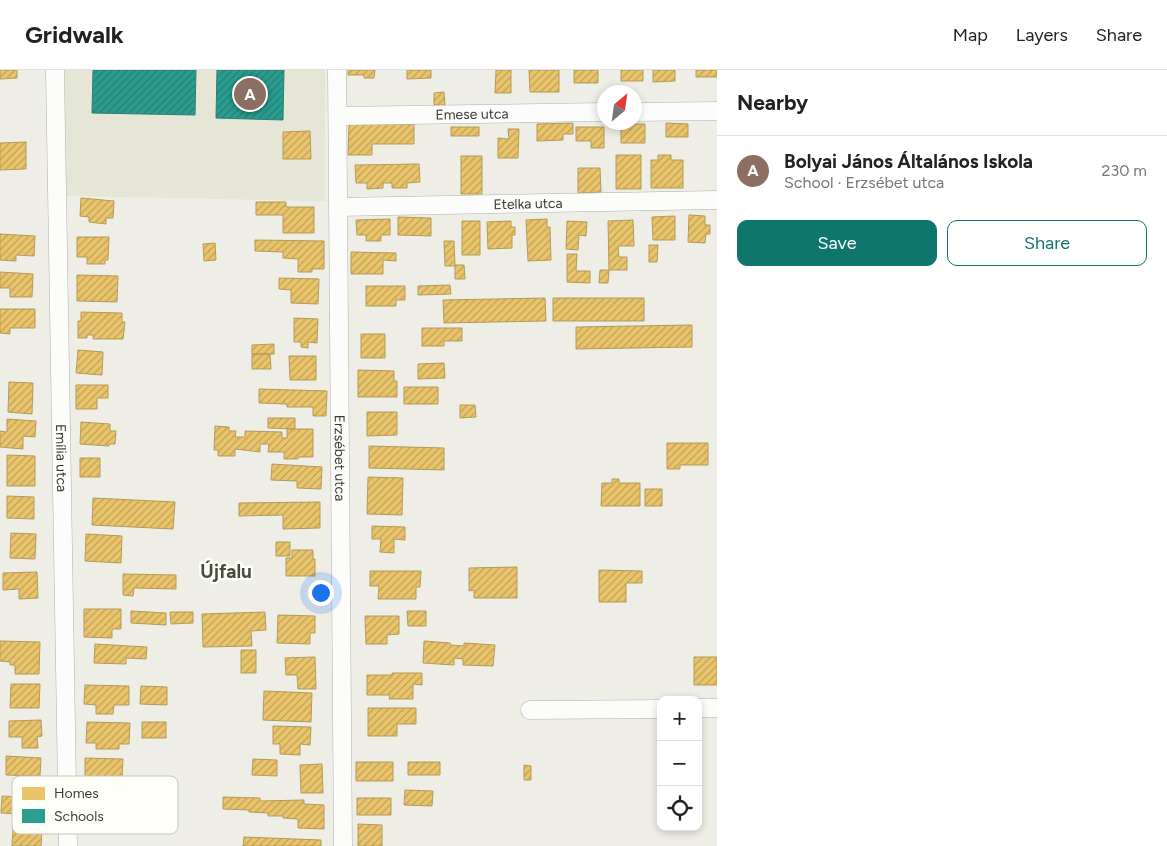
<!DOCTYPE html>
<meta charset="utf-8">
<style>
:root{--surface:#fff;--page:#f6f6f6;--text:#222;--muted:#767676;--line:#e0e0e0;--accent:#0f766e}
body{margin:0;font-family:Figtree,sans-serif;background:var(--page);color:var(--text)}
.controls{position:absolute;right:15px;bottom:15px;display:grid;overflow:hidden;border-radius:10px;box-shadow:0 2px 8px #0003}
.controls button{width:45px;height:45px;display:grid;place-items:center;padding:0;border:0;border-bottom:1px solid var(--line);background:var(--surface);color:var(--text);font:25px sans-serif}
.compass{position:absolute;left:597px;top:15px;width:45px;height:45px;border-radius:50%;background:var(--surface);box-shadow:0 2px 8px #0003;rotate:29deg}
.you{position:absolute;left:320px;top:522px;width:18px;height:18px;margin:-12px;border:4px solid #fff;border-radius:50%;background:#1a73e8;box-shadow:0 0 0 8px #1a73e833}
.badge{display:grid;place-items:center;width:32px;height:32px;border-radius:50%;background:var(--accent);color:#fff;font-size:16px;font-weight:700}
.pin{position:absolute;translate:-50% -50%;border:2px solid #fff;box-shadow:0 1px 5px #0006}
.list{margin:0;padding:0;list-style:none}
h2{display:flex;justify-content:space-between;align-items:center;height:65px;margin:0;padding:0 20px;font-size:21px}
h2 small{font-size:16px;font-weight:400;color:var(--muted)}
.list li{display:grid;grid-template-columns:32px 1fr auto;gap:15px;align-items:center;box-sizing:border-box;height:70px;padding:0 20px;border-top:1px solid var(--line)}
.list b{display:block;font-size:19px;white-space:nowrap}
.list p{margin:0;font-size:16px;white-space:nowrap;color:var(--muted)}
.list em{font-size:16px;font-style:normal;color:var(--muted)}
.actions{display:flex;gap:10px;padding:15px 20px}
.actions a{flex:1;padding:11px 0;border:1px solid var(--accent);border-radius:10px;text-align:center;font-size:18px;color:var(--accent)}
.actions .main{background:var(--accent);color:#fff}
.icon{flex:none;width:28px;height:28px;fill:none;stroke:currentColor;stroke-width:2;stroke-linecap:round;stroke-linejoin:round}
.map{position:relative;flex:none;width:717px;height:776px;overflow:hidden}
header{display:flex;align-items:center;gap:30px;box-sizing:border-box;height:70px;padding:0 25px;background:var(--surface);border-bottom:1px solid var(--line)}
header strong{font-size:24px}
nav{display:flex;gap:28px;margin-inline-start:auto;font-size:18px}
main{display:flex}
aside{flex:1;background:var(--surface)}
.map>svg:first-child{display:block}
</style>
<header>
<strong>Gridwalk</strong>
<nav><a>Map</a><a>Layers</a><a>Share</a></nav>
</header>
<main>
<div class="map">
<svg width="717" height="776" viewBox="0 0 717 776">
<defs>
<pattern id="homes-hatch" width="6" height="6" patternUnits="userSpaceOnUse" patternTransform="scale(1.25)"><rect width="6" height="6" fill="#e9c46a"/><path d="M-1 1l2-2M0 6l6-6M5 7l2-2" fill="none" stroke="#bea058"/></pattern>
<pattern id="schools-hatch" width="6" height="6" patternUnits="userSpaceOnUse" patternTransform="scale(1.25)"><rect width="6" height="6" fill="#2a9d8f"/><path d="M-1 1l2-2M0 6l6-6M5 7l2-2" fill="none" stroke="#258176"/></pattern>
</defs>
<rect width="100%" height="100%" fill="#eeeee6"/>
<!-- built -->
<path fill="#e5e6d6" d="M65 0H325V131L66 126Z"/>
<!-- homes -->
<path fill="url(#homes-hatch)" stroke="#b49b5a" d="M0 0H17V8L0 9Z
M348 0H375L374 8H364V5H348Z
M407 0H431V8L407 9Z
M496 0H511V23H495Z
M529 0H559V22H530Z
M574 0H598V13H574Z
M621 0H643V11H621Z
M653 0H675V11L653 12Z
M696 0H717V7H696Z
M444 22 445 35H434V23Z
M349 53 414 54V74H372V85H348Z
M573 53V64H563V70L537 71V54Z
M666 53 688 54V67H666Z
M621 54H645V73H621Z
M451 57H479V66H451Z
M576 57H604V78H591V71H576Z
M508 59H519L518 88H498V68L509 69Z
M310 61 311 89H283V62Z
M26 72V99L0 100V73Z
M616 85H641V119H616Z
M658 85H671V90H683V118H651V90H658Z
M461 86H482V124H461Z
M419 94 420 112 407 113V118H392V113H383V118L367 119V113H356L355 95Z
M578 98H600L601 122 578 123Z
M81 128 114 131 113 148H106V154L89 152V147L80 146Z
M256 132H286V137H314V163H283V145H256Z
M689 145 705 146V155H710V164H706L705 173 688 172Z
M675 146V170H653L652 147Z
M398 147 431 148V166L398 165Z
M390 149V165H381V171H366V165H357L356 150Z
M547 149V157H550L551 190 528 191 526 150Z
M633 150 634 176H618L619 187H627V200H609L608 151Z
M462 151H480V185H462Z
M511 151V157H515V165H512V178L488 179 487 152Z
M567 151 587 152 586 166 579 165 578 180 566 179Z
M0 164 35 166 34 186 16 185V191L0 190Z
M77 167H109L108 190H105V194H87V187H77Z
M255 170 324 171V199H312V202H298V189L283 188V182L255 181Z
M444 171H454L455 196H445Z
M215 173 216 190 204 191 203 174Z
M649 175H658L657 192H649Z
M351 182 396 183V191L383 190V204H351Z
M567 184H577L576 201H590V213L567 212Z
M455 195H464L465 209H455Z
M600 200H609L608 213H599Z
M0 202 33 204 32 227H10V218H0Z
M77 205 118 206 117 232 77 231Z
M279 208 319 209 318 234 291 233V220L279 219Z
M450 215 451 224 418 225V216Z
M366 216H405V230H396V236H366Z
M545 228 546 251 444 253 443 230Z
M553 228H644V251H553Z
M0 239H35V258H10V264L0 263Z
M81 242 122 243V252H125L123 269H93V265H87V268H78V251H81Z
M294 248 318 249 317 273 308 272V278L301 277V272H294Z
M692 255V277L576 279V257Z
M422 258H462V271H444V276H422Z
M361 264H385V288H361Z
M274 274V284H252V275Z
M78 280 103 282 102 305 76 303Z
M252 284H270L271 299H252Z
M289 286H316V310H290Z
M444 293 445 308 418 309V294Z
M358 300 394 301V311H397V327H358Z
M9 312 33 313 32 344 8 342Z
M76 315H108V328H97V339H76Z
M404 317H438V334H404Z
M259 319 327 321 326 346H313V337H287V334L259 333Z
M460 335H475L476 347 460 348Z
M367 342H397V365L367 366Z
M268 348H295V359L268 358Z
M7 349 36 351 35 367 23 366V379L0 377V361L7 362Z
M81 352 110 354V361H116L115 374H109V376L80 374Z
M215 356 229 357V361H236L235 367H245V361L282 362V368H287V359H313V387H298V389H284V382H268L269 374H260V382L235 379V386H218V380H214Z
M667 373H708V395H680V399H667Z
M369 376 444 378V400L369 398Z
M7 385 35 386V416H7Z
M80 388H100V407H80Z
M272 394 322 397 321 419 297 418V411L271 410Z
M368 407 403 408 402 445 367 444Z
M612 409H619V413H640V436H601L602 413H612Z
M645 419H662V436H645Z
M7 426 34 427V449L7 448Z
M93 428 175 432 173 459 92 455Z
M320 432V458L283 459V445L239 446V433Z
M372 456 405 457V470L394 469V483L380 482 381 469H372Z
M11 463 36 464 35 489 10 488Z
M86 464 122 466 121 493 85 491Z
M276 472H290V486H276Z
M292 480H313V489H315V506H286V488H292Z
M517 497V528H474V520L469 521V498Z
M599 500 642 501V513H626V532H599Z
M370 501H421L420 517H416V529H378L379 516H370Z
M37 502 38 528 19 529V519L3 520V503Z
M123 504 176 505V519L134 518 133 526 123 525Z
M84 539H121V559H112V568L84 567Z
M131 541 166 543V555L131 553Z
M407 541H426V556H408Z
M170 542H193V553L171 554Z
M265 542 266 560 251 561 252 576 203 577 202 544Z
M278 545 315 546V563H310V574L277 573Z
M365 546H399V564L387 565V574H366Z
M0 571 40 572 39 604H15V595H10V592L0 591Z
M424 571 450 573 451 575 464 576V573L495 575 493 596 463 595V589L454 588V595L423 593Z
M95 574 147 577 146 589 126 588V594L94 593Z
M241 580H256V603H241Z
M315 587 316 619H298L297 605H286L285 588Z
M694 587H717V615H694Z
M392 603H422V615L413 614V629H389L390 625H367V605H392Z
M11 614H40L39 638H10Z
M85 615 129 616V635H114L113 644H96V635L84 634Z
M141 616 167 617V635L140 634Z
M264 621 312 623 311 652 263 650Z
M368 638H416V654H397V666H368Z
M41 650 42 666 37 667 38 678H22V667H9V651Z
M87 652 130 653 129 674H119V679H96V673H86Z
M142 652H166V668H142Z
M273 656 311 657 310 675 300 674V685L280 684V674H273Z
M6 686 41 688 40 706 6 705Z
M85 688 123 689 122 708 85 707Z
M253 689 277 690V706L252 705Z
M356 692H393V711H356Z
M408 692H440V705H408Z
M322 694 323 723H301L300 695Z
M524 695 531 696V710H524Z
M405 720 433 721 432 736 404 735Z
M2 726 38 728 37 745 1 743Z
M223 727 260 728V731L304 730V734L324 735V759L298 758V749L283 748V746H268V743L249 742V740L223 739Z
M357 728H391V745H357Z
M358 754 382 755V776H358Z
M13 759 42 760 41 776H12Z
M244 767 321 770V776H243Z"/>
<!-- schools -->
<path fill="url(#schools-hatch)" stroke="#2e7f74" d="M93 0H196L195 45 92 43Z
M217 0H284L283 50 216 48Z"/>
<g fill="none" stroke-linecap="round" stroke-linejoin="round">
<defs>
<g id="minor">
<path id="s1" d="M55 0 68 776"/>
<path id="s2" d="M337 0 343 776"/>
<path d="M634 42 717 41"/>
<path id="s3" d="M338 46 604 42"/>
<path id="s4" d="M339 137 717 130"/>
<path d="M698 638H717"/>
<path d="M530 640 661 639"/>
</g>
</defs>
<!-- minor casing -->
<use href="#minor" stroke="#b0b0aa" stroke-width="19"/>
<!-- minor -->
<use href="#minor" stroke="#fcfcfb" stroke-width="18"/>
</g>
<g text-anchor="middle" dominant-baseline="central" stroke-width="5" stroke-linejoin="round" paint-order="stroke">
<!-- street labels -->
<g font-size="14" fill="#393a34" stroke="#fefff6">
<text stroke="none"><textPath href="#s3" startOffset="134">Emese utca</textPath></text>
<text stroke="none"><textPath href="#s4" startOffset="189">Etelka utca</textPath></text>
<text stroke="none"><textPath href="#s1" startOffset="388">Emília utca</textPath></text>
<text stroke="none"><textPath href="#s2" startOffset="388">Erzsébet utca</textPath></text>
</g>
<!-- district labels -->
<g font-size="19" font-weight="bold" fill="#494a3e" stroke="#fefff6">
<text x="226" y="501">Újfalu</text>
</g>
</g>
<!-- legend -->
<rect x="12" y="706" width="166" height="58" rx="8" fill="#fefff6" stroke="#c3c4bc" stroke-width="1"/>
<rect x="22" y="717" width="23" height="13" fill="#e9c46a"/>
<rect x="22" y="739" width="23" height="14" fill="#2a9d8f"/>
<g font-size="14" fill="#393a34">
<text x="54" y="728">Homes</text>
<text x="54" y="751">Schools</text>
</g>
</svg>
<div class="controls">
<button>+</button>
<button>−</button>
<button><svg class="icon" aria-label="locate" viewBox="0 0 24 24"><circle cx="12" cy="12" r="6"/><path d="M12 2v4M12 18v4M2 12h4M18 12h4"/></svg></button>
</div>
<svg class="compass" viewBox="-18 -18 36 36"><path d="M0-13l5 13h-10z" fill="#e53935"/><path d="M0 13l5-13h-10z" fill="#767676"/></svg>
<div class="you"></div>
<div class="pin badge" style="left:250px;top:24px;background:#8d6e63">A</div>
</div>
<aside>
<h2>Nearby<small></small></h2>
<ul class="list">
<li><span class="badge" style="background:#8d6e63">A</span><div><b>Bolyai János Általános Iskola</b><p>School · Erzsébet utca</p></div><em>230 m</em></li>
</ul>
<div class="actions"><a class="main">Save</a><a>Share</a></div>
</aside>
</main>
